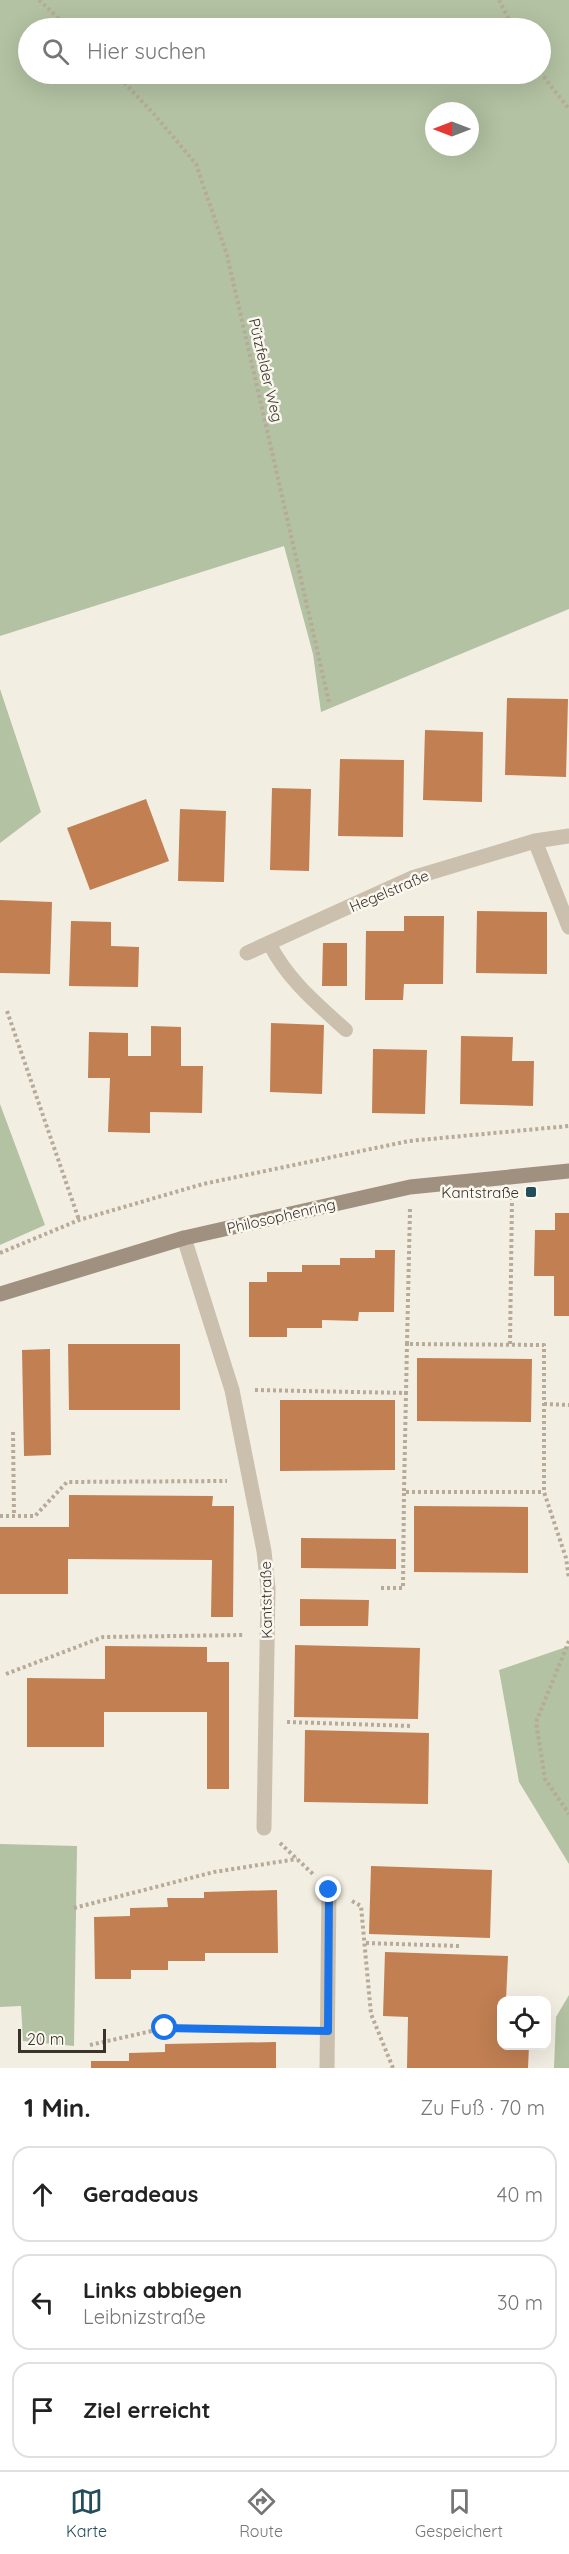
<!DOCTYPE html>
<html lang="de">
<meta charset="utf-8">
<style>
:root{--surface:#fff;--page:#f2f2f2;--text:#222;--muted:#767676;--line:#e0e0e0;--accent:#224e5b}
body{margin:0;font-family:Quicksand,sans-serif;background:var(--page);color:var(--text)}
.controls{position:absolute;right:18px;bottom:18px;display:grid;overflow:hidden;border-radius:12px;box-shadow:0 6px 24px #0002}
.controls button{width:54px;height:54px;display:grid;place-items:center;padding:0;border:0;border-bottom:2px solid var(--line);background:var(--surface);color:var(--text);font:30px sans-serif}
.compass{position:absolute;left:425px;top:102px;width:54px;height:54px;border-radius:50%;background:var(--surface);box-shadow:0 6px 24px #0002;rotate:270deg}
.scale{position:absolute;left:18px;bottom:15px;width:88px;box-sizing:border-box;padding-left:6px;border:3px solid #3a332c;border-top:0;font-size:16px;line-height:21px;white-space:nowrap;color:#3a332c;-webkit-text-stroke:4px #faf7ef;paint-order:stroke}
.stop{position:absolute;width:18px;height:18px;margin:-14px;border:4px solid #1a73e8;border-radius:50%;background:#fff}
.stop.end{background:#1a73e8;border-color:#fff;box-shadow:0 2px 6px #0008}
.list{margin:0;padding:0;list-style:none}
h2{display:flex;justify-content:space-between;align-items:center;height:78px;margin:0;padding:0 24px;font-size:26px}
h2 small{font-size:20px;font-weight:400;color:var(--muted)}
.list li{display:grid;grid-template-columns:39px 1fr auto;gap:18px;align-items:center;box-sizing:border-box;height:96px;margin:0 12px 12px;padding:0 12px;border:2px solid var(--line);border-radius:18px}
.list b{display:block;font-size:22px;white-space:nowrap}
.list p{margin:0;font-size:20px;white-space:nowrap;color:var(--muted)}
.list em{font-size:20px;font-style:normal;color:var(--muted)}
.icon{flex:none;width:33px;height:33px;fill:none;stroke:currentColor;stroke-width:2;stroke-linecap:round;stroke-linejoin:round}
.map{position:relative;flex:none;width:569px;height:2068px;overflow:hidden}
.search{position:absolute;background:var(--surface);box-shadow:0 6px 24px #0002;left:18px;right:18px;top:18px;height:66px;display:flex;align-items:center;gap:15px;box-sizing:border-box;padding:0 21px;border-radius:33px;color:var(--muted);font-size:22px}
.sheet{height:402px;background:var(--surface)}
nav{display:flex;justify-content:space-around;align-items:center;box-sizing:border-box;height:84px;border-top:2px solid var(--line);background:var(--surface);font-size:16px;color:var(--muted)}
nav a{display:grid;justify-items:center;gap:3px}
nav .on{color:var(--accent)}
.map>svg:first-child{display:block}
</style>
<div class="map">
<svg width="569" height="2068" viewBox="0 0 569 2068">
<rect width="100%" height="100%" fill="#f3eee2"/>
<!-- green -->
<path fill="#b2c2a2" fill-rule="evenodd" d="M0 0H569V609L321 712 313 654 284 546 0 636ZM540 28V74H28V28ZM434 111H470V147H434Z
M0 689 41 812 0 843Z
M0 1104 45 1225 0 1245Z
M569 1646V1864L519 1782 499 1670Z
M0 1844 77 1846 74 2046 23 2041 21 2006 0 2007Z
M569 1995V2068H554L556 2017Z"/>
<!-- building -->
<path fill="#c17f52" d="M507 698 568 699 566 777 505 775Z
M425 730 483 732 482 802 423 800Z
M340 759 404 760 403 837 338 836Z
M272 788 311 789 309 871 270 870Z
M146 799 169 861 90 890 67 828Z
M180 809 226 811 224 882 178 881Z
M0 900 52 902 50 974 0 973Z
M477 911 547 912V974L476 973Z
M404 916H444L443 984H404L403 1000H365L366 931H404Z
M71 921 111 922V946L139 947 138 987 69 986Z
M323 943H347V986H322Z
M271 1023 324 1025 322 1094 270 1092Z
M151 1026 181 1027V1066H203L202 1113 150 1112V1133L108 1132 110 1078H88L89 1032 128 1033V1056H151Z
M461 1036 513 1037 512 1061H534L533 1106 460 1104Z
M373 1049 427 1050 425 1114 372 1113Z
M555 1213H569V1316H554V1276H534L535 1230H555Z
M375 1250H395L394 1312H359L358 1321 322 1320V1328H287V1337H249V1282H267V1272H302V1265H340V1258H375Z
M68 1344H180V1410H69Z
M50 1349 51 1455 24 1456 22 1350Z
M417 1358 532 1359 531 1422 417 1421Z
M280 1400H395V1470L280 1471Z
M69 1495 213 1496 212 1506H234L233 1617H211L212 1560 68 1559V1594H0V1527H69Z
M414 1506 528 1507V1573L414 1572Z
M301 1538 396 1539V1569L301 1568Z
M300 1599 369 1600 368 1626H300Z
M295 1645 420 1648 418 1719 294 1717Z
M105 1646 207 1647V1662H229V1789H207V1712H104V1747H27V1678L105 1679Z
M305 1730 429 1733 428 1804 304 1802Z
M371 1866 492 1870 490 1938 369 1934Z
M277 1890 278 1953H205V1961H168V1970H131V1979H95L94 1917 130 1916V1908L168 1907 167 1898H204V1892Z
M385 1952 508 1956 506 2000 501 2001V2046H529L528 2068H407L408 2017 383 2016Z
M276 2042V2068H91V2061H129V2053L165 2052V2044Z"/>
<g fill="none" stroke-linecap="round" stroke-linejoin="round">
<!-- path -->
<path stroke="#b7aa98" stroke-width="4" stroke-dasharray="3 3" stroke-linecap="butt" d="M39 0 69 28
M499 0 513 28
M540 72 569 109
M116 74 153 113 196 164 227 255 329 702
M7 1011 79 1220
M410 1209 407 1344 544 1345V1492L566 1558 569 1579
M0 1253 79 1220 203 1184 409 1141 569 1126
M510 1344 512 1198
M255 1390 406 1393 407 1344
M544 1404 569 1405
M13 1432 14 1515
M404 1491 406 1393
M0 1516H35L67 1482 227 1481
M381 1588H403L404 1492H544
M569 1641 536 1722 545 1779 569 1814
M6 1674 103 1637 245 1635
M287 1722 412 1726
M280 1843 314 1875
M352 1901 361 1906 371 2014 393 2068
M74 1908 214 1872 297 1859
M366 1943 459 1946
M90 2045 165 2028 307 2030"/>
<!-- lane -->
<path stroke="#cbc0ae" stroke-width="14" d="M269 943C287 979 316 1003 346 1030"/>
<!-- street -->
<path stroke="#cbc0ae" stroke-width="15" d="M535 841 569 927
M247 953 412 878 535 841 569 836
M184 1238 232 1390 264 1551 268 1588 264 1828
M327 2068 329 1890"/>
<!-- secondary -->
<path stroke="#9f907f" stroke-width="15" d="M0 1294 184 1238 410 1187 569 1171"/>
</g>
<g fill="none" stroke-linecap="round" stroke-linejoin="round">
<!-- route -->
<path stroke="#1a73e8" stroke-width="8" d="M165 2028 328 2031 329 1890"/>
</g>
<!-- markers -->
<rect fill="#224e5b" stroke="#faf7ef" stroke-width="2" x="525" y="1186" width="12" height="12" rx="3"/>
<g text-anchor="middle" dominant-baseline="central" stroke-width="5" stroke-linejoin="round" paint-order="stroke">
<!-- street labels -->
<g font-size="15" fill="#3a332c" stroke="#faf7ef">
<text transform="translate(266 370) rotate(77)">Pützfelder Weg</text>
<text transform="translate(389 891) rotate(-23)">Hegelstraße</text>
<text transform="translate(281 1216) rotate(-13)">Philosophenring</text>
<text transform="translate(266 1600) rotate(-91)">Kantstraße</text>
</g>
<!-- poi labels -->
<g font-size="15" fill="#3a332c" stroke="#faf7ef" text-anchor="end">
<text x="519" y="1192">Kantstraße</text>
</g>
</g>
</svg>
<div class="controls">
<button><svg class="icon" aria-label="locate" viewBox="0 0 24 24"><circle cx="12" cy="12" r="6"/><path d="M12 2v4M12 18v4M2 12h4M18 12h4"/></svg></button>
</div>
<svg class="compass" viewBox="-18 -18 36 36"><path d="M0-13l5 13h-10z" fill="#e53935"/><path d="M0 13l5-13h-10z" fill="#767676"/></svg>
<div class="scale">20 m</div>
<div class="stop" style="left:165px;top:2028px"></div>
<div class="stop end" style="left:329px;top:1890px"></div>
<div class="search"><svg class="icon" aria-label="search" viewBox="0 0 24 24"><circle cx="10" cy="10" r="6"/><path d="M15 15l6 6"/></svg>Hier suchen</div>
</div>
<section class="sheet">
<h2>1 Min.<small>Zu Fuß · 70 m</small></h2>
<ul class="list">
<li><svg class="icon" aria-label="ahead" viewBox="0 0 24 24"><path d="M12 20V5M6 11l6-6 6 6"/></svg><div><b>Geradeaus</b></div><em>40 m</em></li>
<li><svg class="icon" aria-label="left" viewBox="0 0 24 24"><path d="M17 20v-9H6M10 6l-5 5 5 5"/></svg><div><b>Links abbiegen</b><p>Leibnizstraße</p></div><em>30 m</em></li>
<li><svg class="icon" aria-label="arrive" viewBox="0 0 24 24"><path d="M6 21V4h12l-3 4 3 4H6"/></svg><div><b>Ziel erreicht</b></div></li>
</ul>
</section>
<nav>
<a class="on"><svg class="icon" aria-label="map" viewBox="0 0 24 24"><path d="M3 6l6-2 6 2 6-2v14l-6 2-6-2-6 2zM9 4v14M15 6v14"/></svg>Karte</a>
<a><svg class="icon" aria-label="directions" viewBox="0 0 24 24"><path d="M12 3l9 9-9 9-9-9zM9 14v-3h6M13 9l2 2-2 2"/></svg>Route</a>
<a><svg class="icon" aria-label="saved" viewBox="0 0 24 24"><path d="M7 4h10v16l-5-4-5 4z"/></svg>Gespeichert</a>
</nav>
